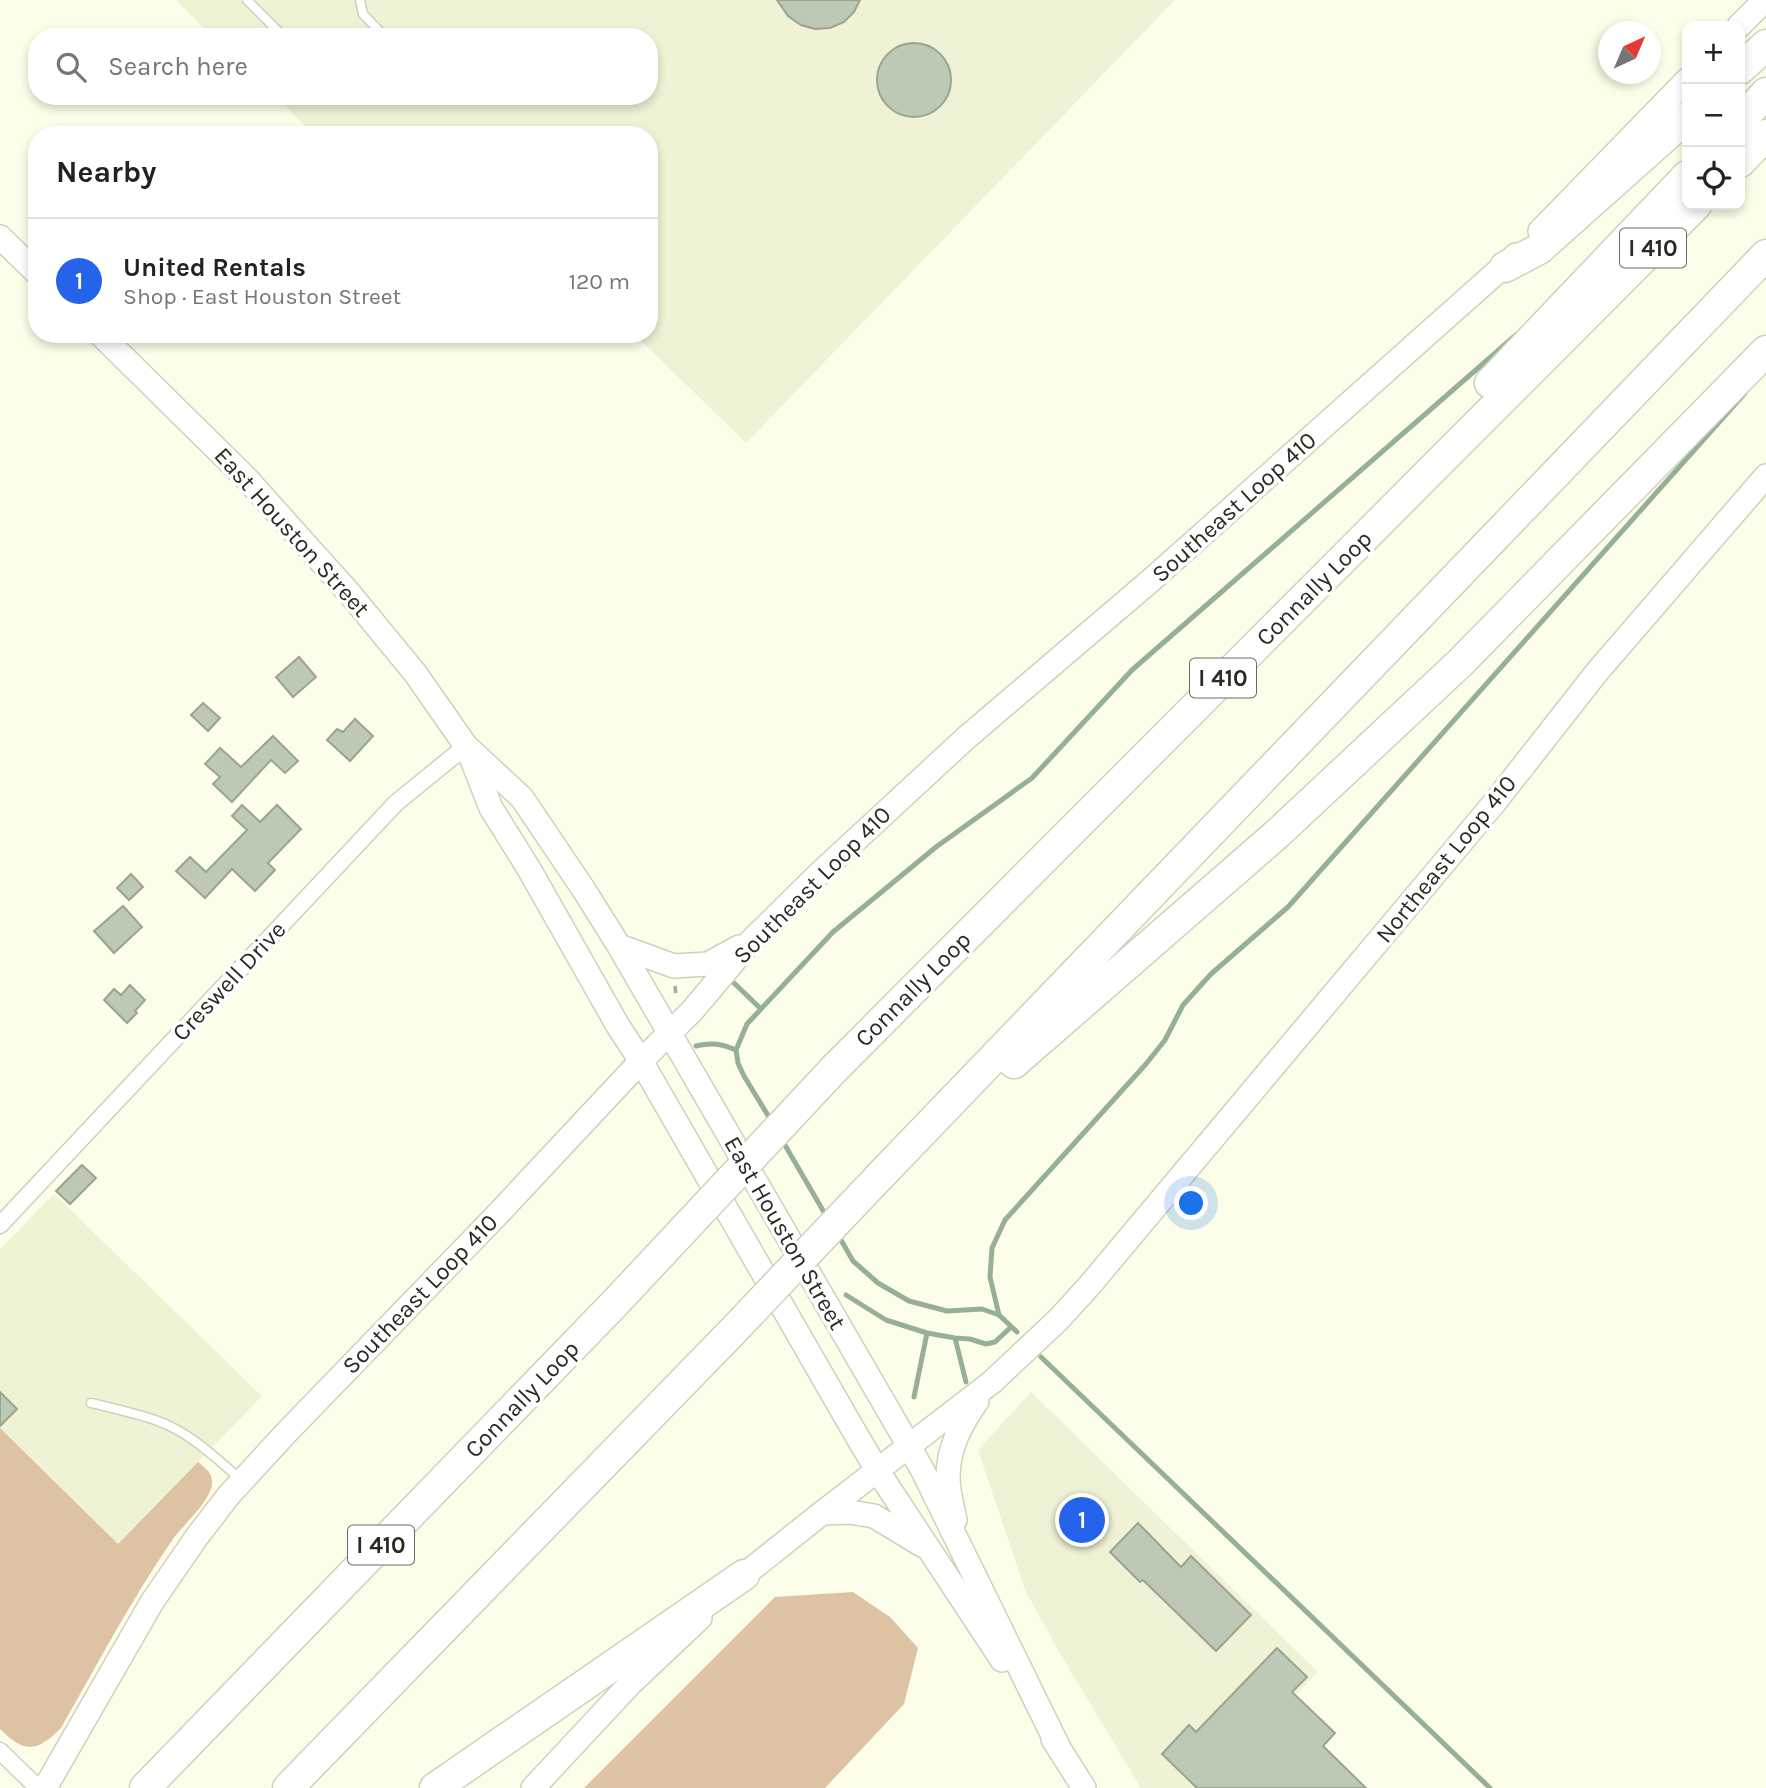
<!DOCTYPE html>
<meta charset="utf-8">
<style>
:root{--surface:#fff;--page:#f6f6f6;--text:#222;--muted:#767676;--line:#e0e0e0;--accent:#2563eb}
body{margin:0;font-family:Karla,sans-serif;background:var(--page);color:var(--text)}
.controls{position:absolute;right:21px;top:21px;display:grid;overflow:hidden;border-radius:14px;box-shadow:0 4px 10px #0003}
.controls button{width:63px;height:63px;display:grid;place-items:center;padding:0;border:0;border-bottom:2px solid var(--line);background:var(--surface);color:var(--text);font:35px sans-serif}
.compass{position:absolute;left:1598px;top:21px;width:63px;height:63px;border-radius:50%;background:var(--surface);box-shadow:0 4px 10px #0003;rotate:44deg}
.you{position:absolute;left:1192px;top:1204px;width:24px;height:24px;margin:-18px;border:5px solid #fff;border-radius:50%;background:#1a73e8;box-shadow:0 0 0 10px #1a73e833}
.badge{display:grid;place-items:center;width:46px;height:46px;border-radius:50%;background:var(--accent);color:#fff;font-size:23px;font-weight:700}
.pin{position:absolute;translate:-50% -50%;border:4px solid #fff;box-shadow:0 2px 7px #0006}
.list{margin:0;padding:0;list-style:none}
h2{display:flex;justify-content:space-between;align-items:center;height:91px;margin:0;padding:0 28px;font-size:30px}
h2 small{font-size:23px;font-weight:400;color:var(--muted)}
.list li{display:grid;grid-template-columns:46px 1fr auto;gap:21px;align-items:center;box-sizing:border-box;height:126px;padding:0 28px;border-top:2px solid var(--line)}
.list b{display:block;font-size:26px;white-space:nowrap}
.list p{margin:0;font-size:23px;white-space:nowrap;color:var(--muted)}
.list em{font-size:23px;font-style:normal;color:var(--muted)}
.icon{flex:none;width:38px;height:38px;fill:none;stroke:currentColor;stroke-width:2;stroke-linecap:round;stroke-linejoin:round}
.map{position:relative;flex:none;width:1766px;height:1788px;overflow:hidden}
.search{position:absolute;background:var(--surface);box-shadow:0 4px 10px #0003;left:28px;top:28px;width:630px;height:77px;display:flex;align-items:center;gap:18px;box-sizing:border-box;padding:0 24px;border-radius:28px;color:var(--muted);font-size:26px}
.panel{position:absolute;background:var(--surface);box-shadow:0 4px 10px #0003;left:28px;top:126px;width:630px;height:217px;border-radius:28px}
.map>svg:first-child{display:block}
</style>
<div class="map">
<svg width="1766" height="1788" viewBox="0 0 1766 1788">
<rect width="100%" height="100%" fill="#fcfee9"/>
<!-- built -->
<path fill="#eff2d5" d="M176 0H1175L746 443 634 334H649V135H314L275 96H649V37H213Z
M54 1194 262 1396 118 1544 0 1428V1249Z
M1031 1392 1318 1672 1205 1788H1141L1059 1652 1025 1590 978 1450Z"/>
<!-- green -->
<path fill="#ddc3a3" d="M0 1428 118 1544 198 1462C205 1468 213 1473 212 1483 212 1500 183 1525 173 1539 131 1600 97 1665 61 1728 37 1752 25 1754 0 1729Z
M853 1592 890 1617 918 1648 904 1704 825 1788H584L775 1597Z"/>
<g fill="none" stroke-linecap="round" stroke-linejoin="round">
<!-- stream -->
<path stroke="#96af98" stroke-width="5" d="M734 983 761 1009
M696 1046C712 1042 722 1044 736 1050
M772 1122 744 1076 738 1063 736 1050 747 1024 833 932 936 847 1032 778 1132 670 1517 334
M782 1140 828 1219
M837 1233 853 1261 878 1283 909 1301 947 1311 982 1309 999 1315 1017 1332
M846 1295 886 1320 927 1333 955 1338 970 1339 986 1344 995 1342 1011 1327
M999 1315 990 1277 992 1248 1005 1220 1146 1064 1165 1040 1183 1005 1211 974 1288 907 1745 393
M955 1338 966 1382
M1041 1357 1490 1788
M914 1397 927 1333"/>
</g>
<!-- building -->
<path fill="#bdc8b5" stroke="#9aa492" stroke-width="2" d="M777 0H860L854 12 844 22 830 28 815 29 801 25 788 16Z
M877 80a37 37 0 1 1 74 0a37 37 0 1 1-74 0Z
M299 657 316 677 293 697 276 677Z
M203 703 220 718 208 731 191 715Z
M355 719 373 736 350 761 327 740 337 729 343 732Z
M273 736 298 761 285 773 271 760 232 802 213 784 220 777 205 764 220 748 241 767Z
M242 805 260 822 277 805 301 829 268 863 275 870 255 891 232 869 205 898 176 871 190 857 206 872 247 830 232 816Z
M131 874 143 887 129 900 117 888Z
M123 906 142 927 114 953 94 931Z
M130 985 145 1000 135 1011 137 1013 127 1023 104 1000 114 989 121 995Z
M82 1165 96 1178 70 1204 56 1191Z
M0 1392 17 1409 0 1426Z
M1138 1523 1181 1567 1191 1556 1251 1615 1216 1651 1143 1580 1140 1582 1110 1552Z
M1277 1648 1307 1677 1292 1692 1335 1733 1323 1746 1366 1788H1197L1162 1754 1189 1725 1196 1732Z"/>
<g fill="none" stroke-linecap="round" stroke-linejoin="round">
<defs>
<path id="lane" d="M247 0 284 37
M360 0 363 14 385 37
M91 1403C112 1408 134 1413 155 1420 188 1431 214 1456 240 1479"/>
<path id="street" d="M0 1225 396 803 466 746
M0 1751 38 1788"/>
<path id="secondary" d="M1739 26 1765 0
M1540 231 1687 80
M0 237 37 273
M100 334 246 478 350 594 415 673 466 746 522 798 584 890 619 946 909 1446 924 1473 1060 1750
M469 752 491 808 529 869 618 1026 641 1061 854 1431 877 1470 1002 1660
M619 946 674 966 708 964 739 947
M822 1513 850 1512 874 1516 922 1545
M955 1520C952 1506 948 1491 948 1477 948 1448 961 1424 977 1401
M732 1587 744 1575 822 1513 992 1382 1058 1320 1089 1286 1495 802 1597 672 1766 476
M1053 1739 1084 1788
M45 1788 152 1602 196 1538 229 1495 287 1432 495 1217 641 1061 692 1011 751 941 820 873 966 738 1149 582 1516 255
M533 1788 631 1683 700 1618"/>
<path id="highway" d="M1740 69 1766 45
M1740 121 1766 93
M1740 162 1766 135
M1505 267 1539 249 1687 117
M1490 383 1687 176
M1014 1063 1277 834 1460 663 1766 351
M837 1066 1696 205
M880 1176 1766 255
M145 1788 616 1302
M288 1788 731 1333
M435 1788 744 1575"/>
</defs>
<!-- lane casing -->
<use href="#lane" stroke="#cfd1bc" stroke-width="11"/>
<!-- street casing -->
<use href="#street" stroke="#cfd1bc" stroke-width="19"/>
<!-- secondary casing -->
<use href="#secondary" stroke="#cfd1bc" stroke-width="26"/>
<!-- highway casing -->
<use href="#highway" stroke="#cfd1bc" stroke-width="33"/>
<!-- path -->
<path stroke="#a9aa9a" stroke-width="3.5" stroke-dasharray="7 3.5" stroke-linecap="butt" d="M675 986 676 995"/>
<!-- lane -->
<use href="#lane" stroke="#fff" stroke-width="8"/>
<!-- street -->
<use href="#street" stroke="#fff" stroke-width="16"/>
<!-- secondary -->
<use href="#secondary" stroke="#fff" stroke-width="23"/>
<!-- highway -->
<use href="#highway" stroke="#fff" stroke-width="30"/>
<defs>
<path id="highway-bridge" d="M616 1302 837 1066
M731 1333 880 1176"/>
</defs>
<!-- highway-bridge casing -->
<use href="#highway-bridge" stroke="#cfd1bc" stroke-width="33" stroke-linecap="butt"/>
<!-- highway-bridge -->
<use href="#highway-bridge" stroke="#fff" stroke-width="30"/>
</g>
<g text-anchor="middle" dominant-baseline="central" stroke-width="7" stroke-linejoin="round" paint-order="stroke">
<!-- shield labels -->
<g fill="#fff" stroke="#6a6b65" stroke-width="2">
<rect x="1620" y="228.5" width="66" height="39" rx="5"/>
<rect x="1190" y="658.5" width="66" height="39" rx="5"/>
<rect x="348" y="1525.5" width="66" height="39" rx="5"/>
</g>
<g font-size="23" font-weight="bold" fill="#2a2b23">
<text x="1653" y="248">I 410</text>
<text x="1223" y="678">I 410</text>
<text x="381" y="1545">I 410</text>
</g>
<!-- street labels -->
<g font-size="24" fill="#2a2b23" stroke="#fff">
<text transform="translate(1234 507) rotate(-42)">Southeast Loop 410</text>
<text transform="translate(292 532) rotate(48)">East Houston Street</text>
<text transform="translate(1314 588) rotate(-45)">Connally Loop</text>
<text transform="translate(1446 859) rotate(-51)">Northeast Loop 410</text>
<text transform="translate(812 885) rotate(-45)">Southeast Loop 410</text>
<text transform="translate(229 981) rotate(-47)">Creswell Drive</text>
<text transform="translate(913 989) rotate(-45)">Connally Loop</text>
<text transform="translate(785 1233) rotate(60)">East Houston Street</text>
<text transform="translate(420 1294) rotate(-46)">Southeast Loop 410</text>
<text transform="translate(522 1399) rotate(-46)">Connally Loop</text>
</g>
</g>
</svg>
<div class="controls">
<button>+</button>
<button>−</button>
<button><svg class="icon" aria-label="locate" viewBox="0 0 24 24"><circle cx="12" cy="12" r="6"/><path d="M12 2v4M12 18v4M2 12h4M18 12h4"/></svg></button>
</div>
<svg class="compass" viewBox="-18 -18 36 36"><path d="M0-13l5 13h-10z" fill="#e53935"/><path d="M0 13l5-13h-10z" fill="#767676"/></svg>
<div class="you"></div>
<div class="pin badge" style="left:1082px;top:1520px">1</div>
<div class="search"><svg class="icon" aria-label="search" viewBox="0 0 24 24"><circle cx="10" cy="10" r="6"/><path d="M15 15l6 6"/></svg>Search here</div>
<section class="panel">
<h2>Nearby<small></small></h2>
<ul class="list">
<li><span class="badge">1</span><div><b>United Rentals</b><p>Shop · East Houston Street</p></div><em>120 m</em></li>
</ul>
</section>
</div>
